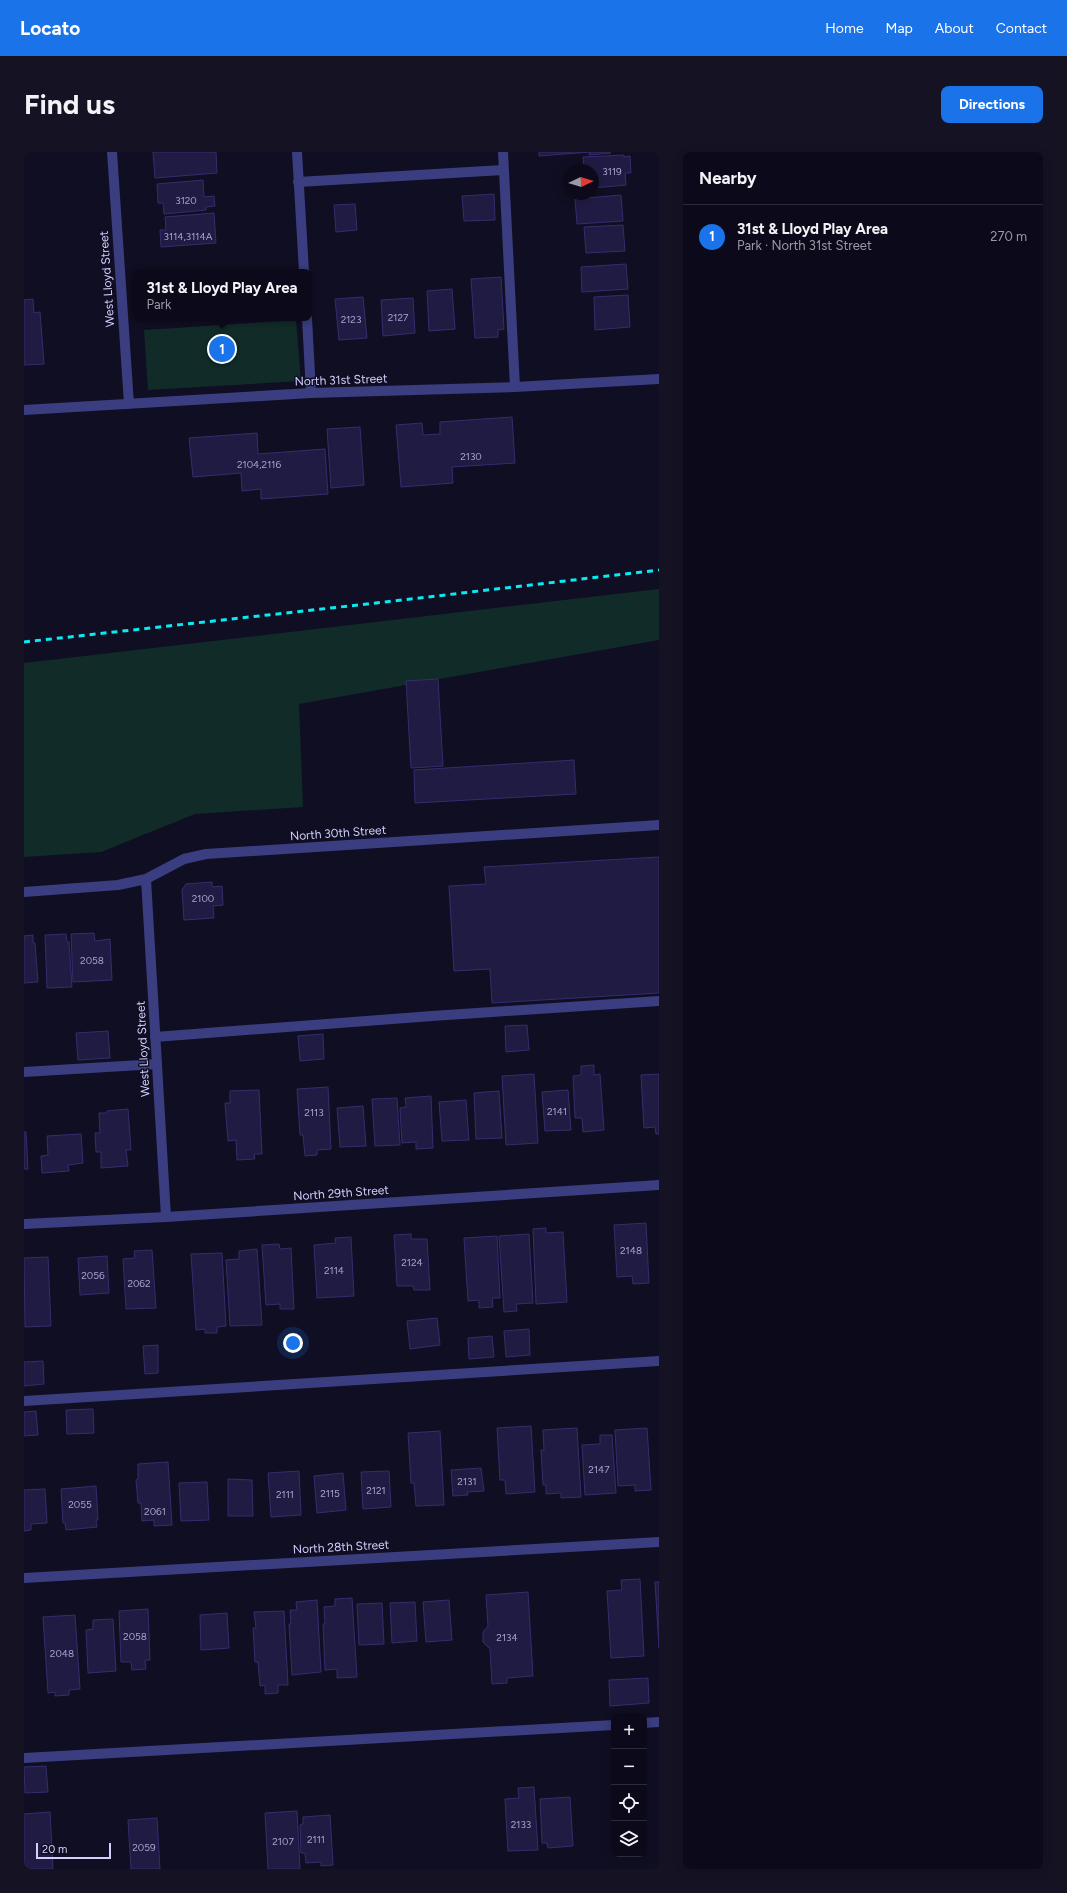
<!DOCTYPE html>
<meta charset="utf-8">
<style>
:root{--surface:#0c0a1a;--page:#151323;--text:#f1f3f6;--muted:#9a9aa2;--line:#2c2b39;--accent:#1a73e8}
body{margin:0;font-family:Figtree,sans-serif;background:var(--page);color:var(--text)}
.controls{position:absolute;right:12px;bottom:12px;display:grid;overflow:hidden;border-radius:8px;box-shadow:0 2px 10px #0003}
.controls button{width:36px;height:36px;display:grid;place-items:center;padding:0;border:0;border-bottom:1px solid var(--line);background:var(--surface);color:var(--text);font:20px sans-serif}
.compass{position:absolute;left:539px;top:12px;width:36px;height:36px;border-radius:50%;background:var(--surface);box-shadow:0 2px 10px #0003;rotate:86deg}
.scale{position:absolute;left:12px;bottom:10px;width:75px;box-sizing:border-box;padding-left:4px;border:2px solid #d2d0fe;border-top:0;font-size:11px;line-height:14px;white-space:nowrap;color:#d2d0fe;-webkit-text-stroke:3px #100e22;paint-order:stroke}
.you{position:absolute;left:269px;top:1191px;width:14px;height:14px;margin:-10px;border:3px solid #fff;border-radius:50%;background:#1a73e8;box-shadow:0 0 0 6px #1a73e833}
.badge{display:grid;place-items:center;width:26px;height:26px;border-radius:50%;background:var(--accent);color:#fff;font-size:13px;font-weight:700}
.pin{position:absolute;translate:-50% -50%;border:2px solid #fff;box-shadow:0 1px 4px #0006}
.popup{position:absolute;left:108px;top:117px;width:180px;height:52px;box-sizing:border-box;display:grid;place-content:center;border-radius:8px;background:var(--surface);filter:drop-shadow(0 1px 3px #0005);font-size:13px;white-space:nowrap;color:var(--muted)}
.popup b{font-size:15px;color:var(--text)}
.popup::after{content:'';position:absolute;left:50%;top:100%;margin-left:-8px;border:8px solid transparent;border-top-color:var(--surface)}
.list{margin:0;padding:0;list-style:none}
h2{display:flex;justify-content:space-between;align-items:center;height:52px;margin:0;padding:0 16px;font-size:17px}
h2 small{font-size:13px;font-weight:400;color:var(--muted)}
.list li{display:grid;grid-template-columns:26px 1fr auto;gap:12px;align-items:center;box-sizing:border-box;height:64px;padding:0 16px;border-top:1px solid var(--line)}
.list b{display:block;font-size:15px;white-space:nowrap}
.list p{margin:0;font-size:13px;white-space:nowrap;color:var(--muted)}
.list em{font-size:13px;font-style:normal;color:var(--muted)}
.icon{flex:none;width:22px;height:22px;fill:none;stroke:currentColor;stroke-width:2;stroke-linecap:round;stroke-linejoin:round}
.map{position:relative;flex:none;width:635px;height:1717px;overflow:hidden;border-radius:8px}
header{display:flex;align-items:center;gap:24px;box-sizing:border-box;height:56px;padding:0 20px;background:var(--accent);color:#fff}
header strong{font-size:19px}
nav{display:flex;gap:22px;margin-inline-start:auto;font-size:14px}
.intro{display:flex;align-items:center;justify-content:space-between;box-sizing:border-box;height:96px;padding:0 24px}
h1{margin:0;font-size:28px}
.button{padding:10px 18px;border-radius:8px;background:var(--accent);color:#fff;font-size:14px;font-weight:700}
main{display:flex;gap:24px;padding:0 24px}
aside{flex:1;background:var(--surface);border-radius:8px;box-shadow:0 2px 10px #0003}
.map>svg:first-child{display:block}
</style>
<header>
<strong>Locato</strong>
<nav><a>Home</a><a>Map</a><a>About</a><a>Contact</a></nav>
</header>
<div class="intro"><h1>Find us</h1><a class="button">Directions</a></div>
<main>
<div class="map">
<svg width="635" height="1717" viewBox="0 0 635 1717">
<rect width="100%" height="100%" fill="#100e22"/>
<!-- green -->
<path fill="#112b28" d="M272 168 277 229 124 238 120 178Z
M635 437V488L275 552 279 655 171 662 77 700 0 705V511Z"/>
<!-- building -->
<path fill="#201b42" stroke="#352d6d" d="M129 0H192L193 21 131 26Z
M515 0H586L587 1 565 3 566 0 515 4Z
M600 3V5L606 4 607 21H601L602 33 569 36V18H556V15H560L559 5Z
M179 28 180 45 190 44 191 54 182 55V58L140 62 139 51H134L133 32Z
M470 42 471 68 440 69 438 44Z
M597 43 599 69 553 72 551 47Z
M331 52 333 78 312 80 310 53Z
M190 61 192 91 137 95 136 78H142L141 65Z
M599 73 601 99 562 101 560 75Z
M602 112 604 137 558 140 557 115Z
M477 125 480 177 474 178V185L451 186 447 127Z
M428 137 431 177 405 179 403 139Z
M604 143 606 175 571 178 570 145Z
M339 145 343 186 315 188 311 147Z
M389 146 391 181 359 184 357 148Z
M9 147 10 161 16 160 20 212 0 213V148Z
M488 265 491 311 428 315 429 331 377 335 372 273 398 271 399 283 416 282V270Z
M336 275 340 333 307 336 303 277Z
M233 281 234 302 301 297 304 342 237 347V337L218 339 217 321 169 325 165 286Z
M414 527 419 614 387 616 382 529Z
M550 608 552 642 391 651 390 618Z
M635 705V841L468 851 466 817 430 819 425 734 462 732 460 715Z
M188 730V735L198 734 199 753 189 754 190 766 160 768 158 738 162 732Z
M70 781 71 789 86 787 88 828 49 830 47 782Z
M42 782 43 790H45L48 835 23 836 21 783Z
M9 783V791H11L14 830 0 831V784Z
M503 873 505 898 482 900 481 874Z
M84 879 86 906 54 908 52 881Z
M299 882 300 907 276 909 274 884Z
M570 913V923L576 922 580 978 559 980 558 966H551L549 924 557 923V914Z
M510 922 514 991 482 993 478 924Z
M635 922V982H632L631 975 620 976 617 923Z
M304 935 307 997 293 998V1003L281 1004 279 983H276L273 937Z
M235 938 238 1002H230L231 1007 213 1008 212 988 204 989 201 951H206V939Z
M544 938 547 978 521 979 518 940Z
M475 939 478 986 452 987 450 941Z
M407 944 409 996 392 997V990L378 991 376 956 382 955 381 946Z
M373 946 376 993 351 994 348 947Z
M442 948 445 988 418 989 415 950Z
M339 954 342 994 316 995 313 956Z
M104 957 107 998H102L104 1014 77 1016V1000H72L71 981H76L75 961H83V959Z
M0 980H2L4 1017H0Z
M57 982 59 1011 44 1013 45 1019 18 1021 17 1004 24 1003 23 984Z
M622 1071 625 1131 609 1132 608 1124 593 1125 590 1073Z
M522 1076V1081L539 1080 543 1150 512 1152 509 1077Z
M387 1082V1087H403L406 1138H390L389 1134H373L370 1083Z
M505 1082 509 1151 492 1152 493 1159 480 1160 475 1084Z
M473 1084 476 1146H468L469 1155 455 1156V1148L444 1149 440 1086Z
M327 1085 330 1144 293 1146 290 1093 312 1091 311 1086Z
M255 1092 256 1097 267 1096 270 1157H256V1152L242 1153 238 1093Z
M233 1097 238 1173 206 1174 202 1108 215 1107V1099Z
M128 1098 132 1156 102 1157 99 1107 111 1106 110 1099Z
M198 1101 202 1174 193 1175V1181H181V1177L172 1178 167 1102Z
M83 1104 85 1141 56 1143 54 1106Z
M24 1105 27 1174 1 1175 0 1106Z
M413 1166 416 1193 386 1197 383 1169Z
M505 1177 506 1203 482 1205 480 1179Z
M468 1184 470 1205 445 1207 444 1186Z
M134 1193V1221L121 1222 119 1194Z
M19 1209 20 1232 0 1234V1210Z
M69 1257 70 1281 43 1282 42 1258Z
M12 1259 14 1283 0 1284V1260Z
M507 1274 511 1340 482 1342 481 1328H476L473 1276Z
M553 1276 557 1345 537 1346V1341L522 1342V1333H519L517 1298H520L519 1278Z
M623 1276 627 1338 611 1339V1333L594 1334 591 1278Z
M416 1279 420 1353 392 1354 390 1331H387L384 1281Z
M576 1283H588L592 1341 561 1343 558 1293 576 1292Z
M144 1310 148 1373 130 1374V1368L118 1369 117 1351H114L112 1328 114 1327V1312Z
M457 1316 460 1339 443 1340 444 1343 429 1344 427 1318Z
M275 1319 277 1363 247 1365 244 1321Z
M365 1319 367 1355 339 1357 337 1320Z
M319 1321 322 1358 293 1361 290 1324Z
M204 1327 228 1328 229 1364H204Z
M183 1330 185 1368 157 1369 155 1331Z
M72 1334 74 1368H72L73 1375 42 1378 41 1371H39L37 1337Z
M21 1337 23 1371 7 1372V1378L0 1379V1338Z
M616 1427 620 1504 587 1506 583 1439 598 1438 597 1428Z
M631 1430H635V1496Z
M504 1440 509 1524 483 1526V1531L468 1532 466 1497 459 1490V1480L464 1474 462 1443Z
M328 1446 333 1525 313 1526V1517L301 1518 299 1472H301L300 1455 311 1454V1447Z
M293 1448 297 1520 268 1523 265 1472H267L266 1458H273L272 1450Z
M425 1448 428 1488 402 1490 399 1450Z
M391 1450 393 1489 368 1491 366 1451Z
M358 1451 360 1492 335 1493 333 1452Z
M124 1457 126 1508H121L122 1517 108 1518 107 1510H97L95 1459Z
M260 1459 264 1533H254V1541L241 1542V1533L236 1534 234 1510H231L229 1476H232L230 1460Z
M203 1461 205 1496 177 1498 176 1463Z
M51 1463 56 1537 45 1538V1543L31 1544V1540L24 1541 19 1465Z
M89 1467 92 1519 64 1521 62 1478 69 1477V1468Z
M624 1526 625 1551 586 1554 585 1528Z
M22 1614 24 1640 1 1641 0 1615Z
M510 1635 514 1698 484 1699 481 1647 495 1646 494 1636Z
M546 1645 549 1694 524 1696 523 1691H518L516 1647Z
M273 1659 276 1717H244L241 1661Z
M26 1660 29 1717H2V1713H0V1662Z
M306 1663 309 1713 297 1714V1710L282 1711 281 1701H277L276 1673 279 1672V1665Z
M133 1666 136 1717H107L104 1668Z"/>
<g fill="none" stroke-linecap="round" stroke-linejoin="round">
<!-- service -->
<path stroke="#3a3d7f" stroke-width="10" d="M273 0 280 120
M479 0 491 235
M274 30 479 18
M283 166 287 241
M131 885 408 864 635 849
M0 920 133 912
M0 1249 635 1209
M620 1571 635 1570
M0 1606 590 1573"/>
<!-- minor -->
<path stroke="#3a3d7f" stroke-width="10" d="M88 0 105 252
M0 258 287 241 491 235 635 227
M122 727 142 1065
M0 740 94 733 122 727 160 707 182 702 635 673
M0 1072 142 1065 635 1033
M0 1426 635 1390"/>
<!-- rail -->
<path stroke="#07ecf2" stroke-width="3" stroke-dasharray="6 5" stroke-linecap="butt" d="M0 490 361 450 635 418"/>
</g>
<g text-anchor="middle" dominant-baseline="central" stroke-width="3" stroke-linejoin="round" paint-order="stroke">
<!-- number labels -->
<g font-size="10" fill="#a6a3cf">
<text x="588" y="19">3119</text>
<text x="162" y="48">3120</text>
<text x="164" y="84">3114,3114A</text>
<text x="374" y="165">2127</text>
<text x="327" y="167">2123</text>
<text x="447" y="304">2130</text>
<text x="235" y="312">2104,2116</text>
<text x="179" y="746">2100</text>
<text x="68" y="808">2058</text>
<text x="533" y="959">2141</text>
<text x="290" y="960">2113</text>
<text x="607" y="1098">2148</text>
<text x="388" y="1110">2124</text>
<text x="310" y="1118">2114</text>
<text x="69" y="1123">2056</text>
<text x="115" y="1131">2062</text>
<text x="575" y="1317">2147</text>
<text x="443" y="1329">2131</text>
<text x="352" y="1338">2121</text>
<text x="306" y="1341">2115</text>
<text x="261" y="1342">2111</text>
<text x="56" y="1352">2055</text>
<text x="131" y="1359">2061</text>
<text x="111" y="1484">2058</text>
<text x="483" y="1485">2134</text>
<text x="38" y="1501">2048</text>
<text x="497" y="1672">2133</text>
<text x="292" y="1687">2111</text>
<text x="259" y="1689">2107</text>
<text x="120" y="1695">2059</text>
</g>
<!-- street labels -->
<g font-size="12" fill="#d2d0fe" stroke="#100e22">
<text transform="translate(83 127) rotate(-94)">West Lloyd Street</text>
<text transform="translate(317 228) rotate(-2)">North 31st Street</text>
<text transform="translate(314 681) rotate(-4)">North 30th Street</text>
<text transform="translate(119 897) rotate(-93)">West Lloyd Street</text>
<text transform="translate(317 1041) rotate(-4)">North 29th Street</text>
<text transform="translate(317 1395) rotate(-3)">North 28th Street</text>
</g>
</g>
</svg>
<div class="controls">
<button>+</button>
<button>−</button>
<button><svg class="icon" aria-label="locate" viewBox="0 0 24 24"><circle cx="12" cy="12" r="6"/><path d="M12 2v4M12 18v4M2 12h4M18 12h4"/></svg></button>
<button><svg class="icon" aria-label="layers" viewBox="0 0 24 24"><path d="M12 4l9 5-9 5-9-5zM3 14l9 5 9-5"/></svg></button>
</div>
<svg class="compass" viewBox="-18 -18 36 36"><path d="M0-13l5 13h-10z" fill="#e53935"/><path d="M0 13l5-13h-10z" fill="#9a9aa2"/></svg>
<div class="scale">20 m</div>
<div class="you"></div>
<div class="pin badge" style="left:198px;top:197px">1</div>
<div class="popup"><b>31st &amp; Lloyd Play Area</b>Park</div>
</div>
<aside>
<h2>Nearby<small></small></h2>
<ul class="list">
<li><span class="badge">1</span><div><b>31st &amp; Lloyd Play Area</b><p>Park · North 31st Street</p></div><em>270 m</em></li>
</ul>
</aside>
</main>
